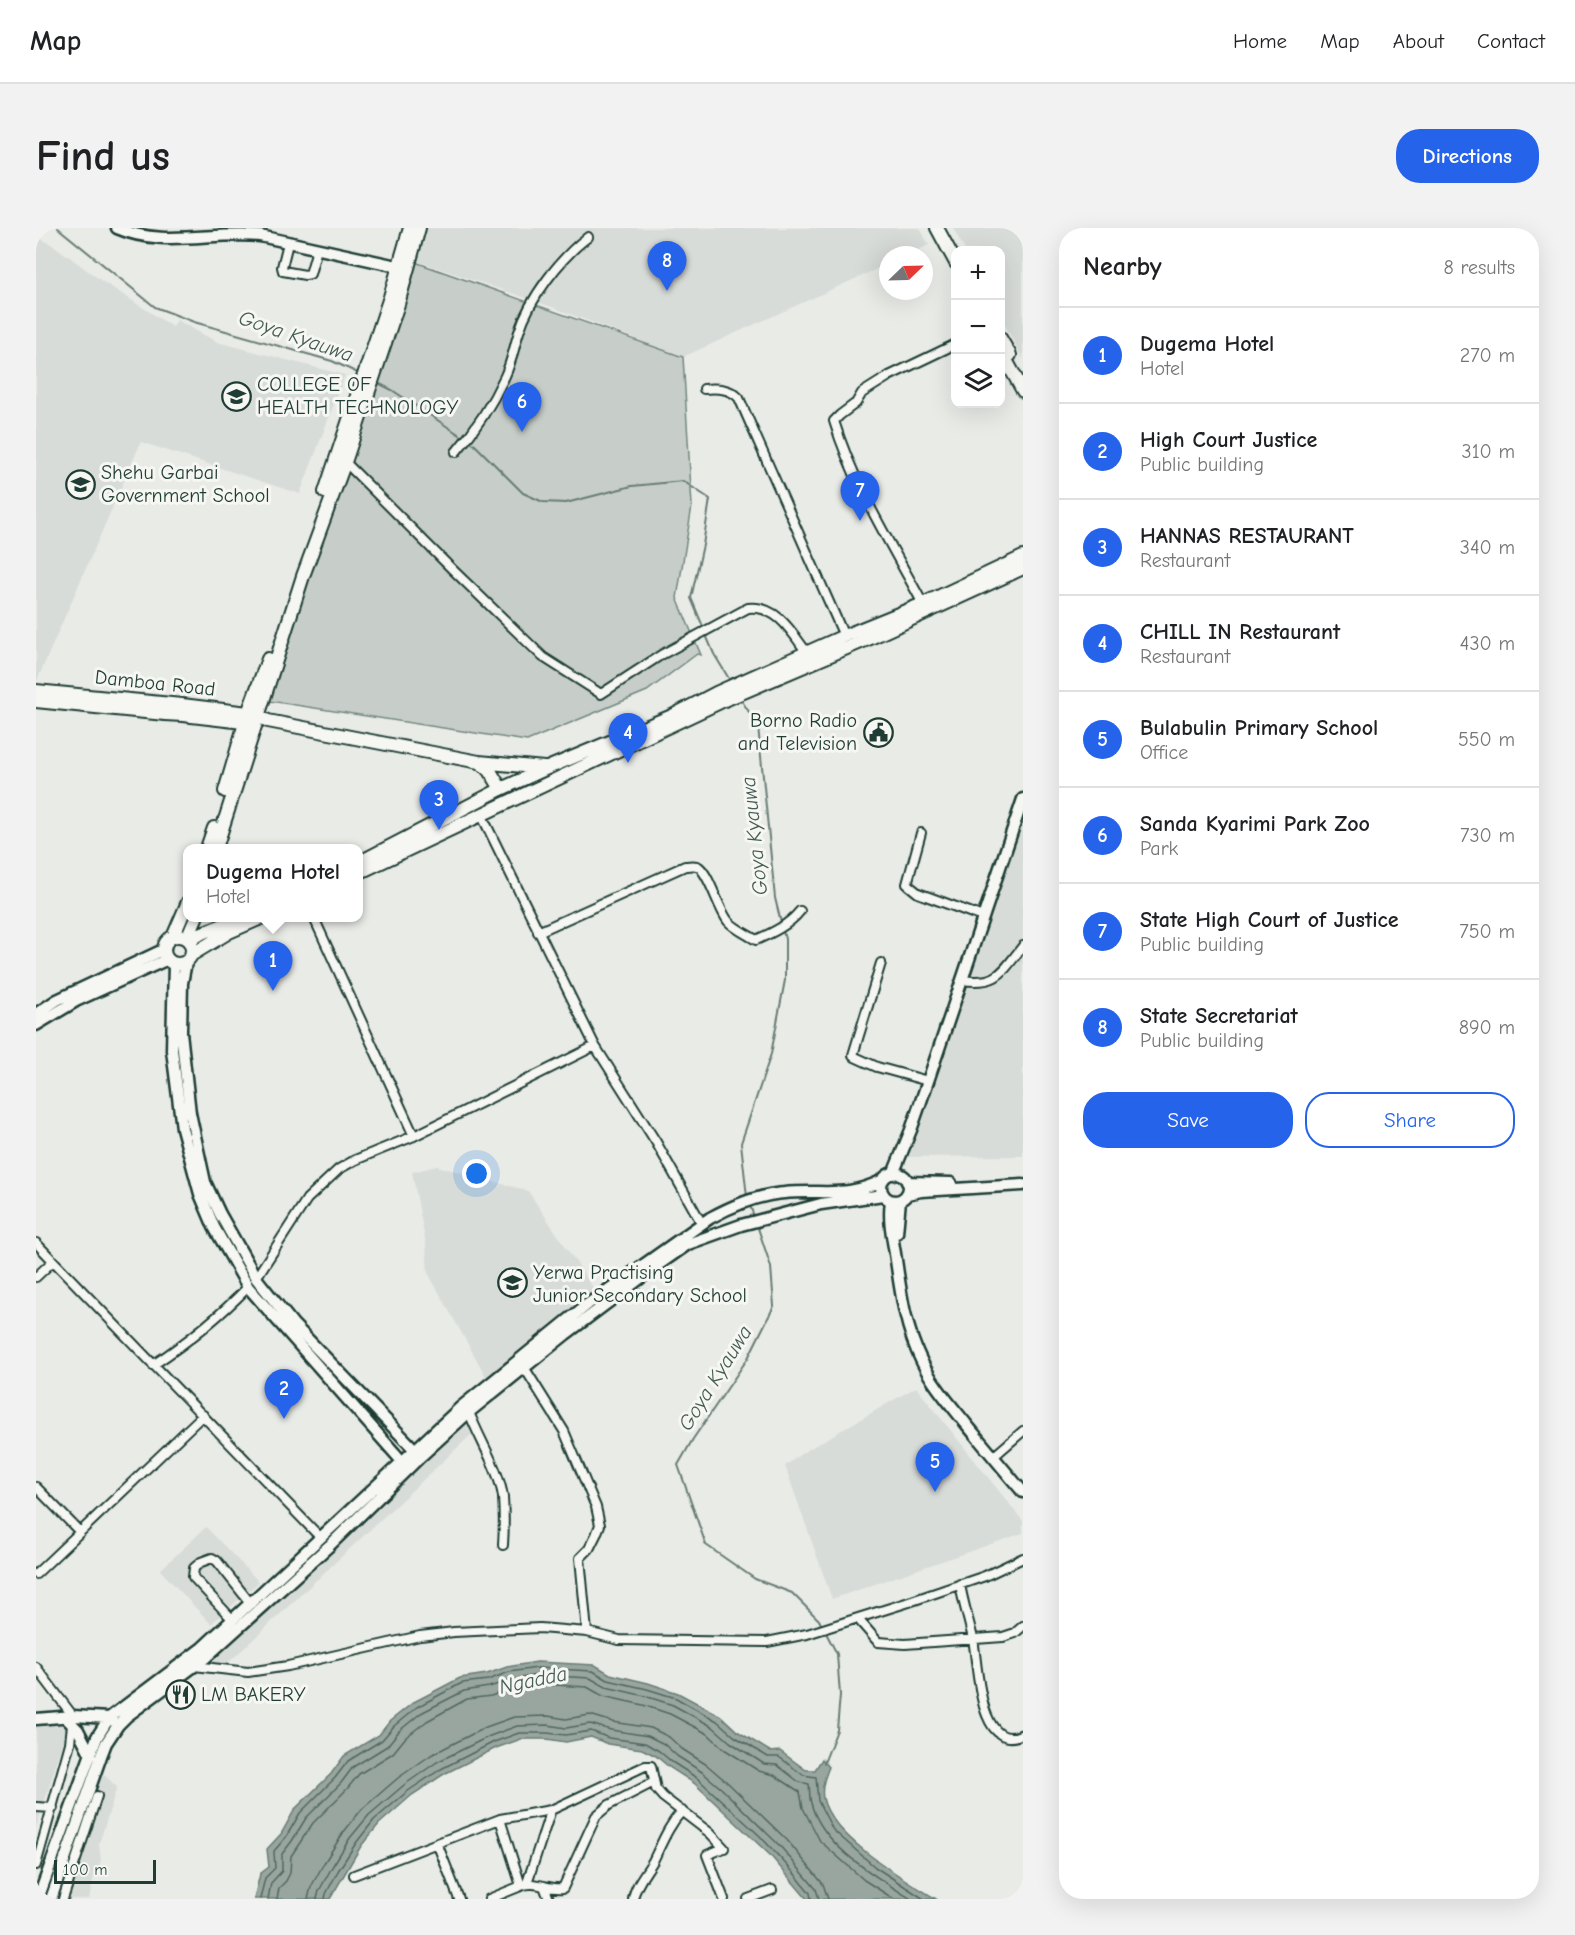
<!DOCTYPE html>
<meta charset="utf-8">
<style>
:root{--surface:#fff;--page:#f2f2f2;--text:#202124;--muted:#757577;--line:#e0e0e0;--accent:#2563eb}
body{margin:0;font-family:"Comic Neue",sans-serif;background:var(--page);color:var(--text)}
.controls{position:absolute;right:18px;top:18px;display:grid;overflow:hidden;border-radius:12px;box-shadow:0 6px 24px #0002}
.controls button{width:54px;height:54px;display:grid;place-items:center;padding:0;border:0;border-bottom:2px solid var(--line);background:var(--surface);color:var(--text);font:30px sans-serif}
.compass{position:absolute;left:843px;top:18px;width:54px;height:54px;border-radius:50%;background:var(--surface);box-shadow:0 6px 24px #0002;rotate:67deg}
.scale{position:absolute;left:18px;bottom:15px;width:102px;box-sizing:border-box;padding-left:6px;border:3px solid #1f3d34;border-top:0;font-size:16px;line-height:21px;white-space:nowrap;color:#1f3d34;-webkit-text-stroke:4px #f6f6f2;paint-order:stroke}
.you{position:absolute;left:441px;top:946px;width:21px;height:21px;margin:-15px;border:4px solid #fff;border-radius:50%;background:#1a73e8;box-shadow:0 0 0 9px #1a73e833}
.badge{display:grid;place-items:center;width:39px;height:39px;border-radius:50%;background:var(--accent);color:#fff;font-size:20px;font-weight:700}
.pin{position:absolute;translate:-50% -50px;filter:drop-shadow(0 2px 3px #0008)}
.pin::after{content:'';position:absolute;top:32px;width:21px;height:18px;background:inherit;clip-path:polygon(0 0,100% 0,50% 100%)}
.popup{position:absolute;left:147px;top:616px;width:180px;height:78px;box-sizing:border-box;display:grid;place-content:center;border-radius:12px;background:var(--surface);filter:drop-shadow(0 2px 4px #0005);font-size:20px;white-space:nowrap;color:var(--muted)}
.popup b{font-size:22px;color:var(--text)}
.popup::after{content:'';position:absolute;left:50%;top:100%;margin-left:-12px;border:12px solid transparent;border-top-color:var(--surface)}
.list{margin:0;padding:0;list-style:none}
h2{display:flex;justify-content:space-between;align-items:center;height:78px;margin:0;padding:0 24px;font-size:26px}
h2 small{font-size:20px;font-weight:400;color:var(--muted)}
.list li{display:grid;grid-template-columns:39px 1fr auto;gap:18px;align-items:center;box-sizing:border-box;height:96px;padding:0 24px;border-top:2px solid var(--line)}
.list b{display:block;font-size:22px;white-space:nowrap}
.list p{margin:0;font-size:20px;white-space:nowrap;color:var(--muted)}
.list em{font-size:20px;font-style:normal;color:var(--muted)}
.actions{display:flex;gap:12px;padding:18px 24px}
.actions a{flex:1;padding:14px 0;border:2px solid var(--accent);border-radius:24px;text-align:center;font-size:21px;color:var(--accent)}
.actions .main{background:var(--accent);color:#fff}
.icon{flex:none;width:33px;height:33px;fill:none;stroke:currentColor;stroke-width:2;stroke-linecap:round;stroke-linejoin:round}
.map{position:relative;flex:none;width:987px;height:1671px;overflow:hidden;border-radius:24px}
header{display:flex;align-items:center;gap:36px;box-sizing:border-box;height:84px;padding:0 30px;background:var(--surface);border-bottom:2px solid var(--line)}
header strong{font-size:28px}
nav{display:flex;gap:33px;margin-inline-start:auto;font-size:21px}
.intro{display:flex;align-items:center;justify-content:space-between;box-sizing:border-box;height:144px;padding:0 36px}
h1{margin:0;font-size:42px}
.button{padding:15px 27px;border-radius:24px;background:var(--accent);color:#fff;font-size:21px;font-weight:700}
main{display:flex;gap:36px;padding:0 36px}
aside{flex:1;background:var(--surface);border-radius:24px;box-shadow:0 6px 24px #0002}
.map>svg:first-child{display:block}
</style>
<header>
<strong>Map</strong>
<nav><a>Home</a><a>Map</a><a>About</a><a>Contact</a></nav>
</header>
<div class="intro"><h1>Find us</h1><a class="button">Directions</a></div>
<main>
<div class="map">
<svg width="987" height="1671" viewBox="0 0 987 1671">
<rect width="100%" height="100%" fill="#e9ebe7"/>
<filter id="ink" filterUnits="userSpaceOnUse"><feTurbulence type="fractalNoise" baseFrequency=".0167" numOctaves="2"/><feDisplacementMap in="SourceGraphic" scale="12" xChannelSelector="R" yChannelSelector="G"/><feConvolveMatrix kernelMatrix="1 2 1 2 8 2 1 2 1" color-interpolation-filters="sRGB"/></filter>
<g filter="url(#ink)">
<!-- built -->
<path fill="#d8dcd8" d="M389 0H884L893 17 872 27H852V36L647 129 513 78 387 35 379 34Z
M917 0H987V131L965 89 964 22H929Z
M0 8 20 19 63 51 137 99 141 92 181 114 309 147 264 266 105 214 0 455Z
M987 590V928L873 929 925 761Z
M401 938 492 963 561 1065 452 1152 392 1045 390 1017 376 944Z
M880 1159 987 1293V1305L796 1371 749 1238 766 1225Z
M431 1193 436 1206 190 1437 174 1434 302 1316Z
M170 1299 223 1354 175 1396 124 1342Z
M0 1493 29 1494 32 1499 0 1600Z
M65 1544 81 1559 63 1616 65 1631 63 1639H60L53 1671H22Z"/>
<!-- green -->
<path fill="#c7cec9" stroke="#73867e" stroke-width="1.5" d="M379 34 647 129 656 278 641 370 665 427 661 426 611 463 491 513 227 472Z"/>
<!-- water -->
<path fill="#99a6a0" stroke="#687c75" stroke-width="1.5" d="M501 1434 559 1437 574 1446 612 1455 642 1465 685 1488 701 1503 735 1524 744 1523 770 1542H779L786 1531 793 1539C789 1549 785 1559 787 1570 795 1609 868 1651 900 1671H771L734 1627 658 1555 633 1539 620 1528 606 1521 572 1516 555 1509 530 1514 511 1511H485L460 1520 408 1546 376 1567 343 1596 325 1618 294 1671H218L224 1646 233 1639 231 1621 245 1606 259 1581 295 1546 308 1528 343 1507 354 1493 378 1474 424 1450 451 1446 471 1439Z"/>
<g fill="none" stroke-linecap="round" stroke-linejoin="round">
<!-- shore -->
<path stroke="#50675f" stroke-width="1.5" d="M224 1671 229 1650 239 1640 238 1623 250 1609 264 1585 299 1550 312 1533 346 1512 358 1498 381 1479 426 1455 452 1452 473 1444 501 1440 557 1443 572 1452 611 1461 640 1470 681 1493 698 1508 732 1529H743L767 1547 780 1549 782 1573 797 1602 839 1639 888 1671
M232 1671 235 1655 246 1643V1626L256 1613 270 1590 305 1555 317 1539 351 1518 363 1503 385 1485 428 1463 453 1459 475 1452 501 1447 554 1450 570 1459 609 1468 637 1477 677 1499 694 1514 728 1536 741 1537 763 1554 773 1556C774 1562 773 1569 775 1575 786 1618 839 1648 875 1671
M241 1671 243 1660 250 1653 254 1645 255 1628 277 1595 311 1561 323 1546 357 1525 370 1509 391 1493 431 1471 455 1468 477 1460 502 1456 551 1459 567 1468 607 1477 634 1486 672 1506 688 1521 723 1543 738 1547 764 1564 767 1580 784 1613 828 1652 858 1671
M272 1671 275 1659 288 1635 307 1605 326 1581 362 1550 395 1527 450 1499 478 1489 512 1488 530 1491 554 1487 577 1494 615 1500 633 1509 646 1521 671 1537 692 1555 751 1612 787 1656 792 1671
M281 1671 283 1663 296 1639 314 1610 333 1587 368 1557 401 1534 454 1508 481 1498 512 1497 530 1500 554 1496 575 1502 612 1508 628 1516 641 1528 666 1544 686 1561 744 1618 780 1661 783 1671
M289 1671 290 1666 302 1643 320 1615 338 1592 372 1563 405 1541 458 1514 483 1505H511L530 1507 555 1503 573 1510 609 1515 623 1523 636 1534 661 1550 724 1608 758 1645 774 1665 775 1671"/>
<!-- stream -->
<path stroke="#687c75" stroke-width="2" d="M22 0 119 79 158 94 296 133 324 146
M340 154 356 162 439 217 487 265 507 274 530 275 596 258 647 253 674 271 667 317 655 370 668 401
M670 407 678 426 695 454
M704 470 722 498 739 670 749 711V752L735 826 705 915 711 969
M714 977 718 989
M721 997 735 1039 738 1078 712 1130 657 1211 642 1237 670 1317 719 1351 756 1365 783 1392 786 1398
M788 1535 801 1502 804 1467 801 1426 789 1403"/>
<defs>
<path id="street" d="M252 15 246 39 247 43 269 47 274 46 281 21
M668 161C681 160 694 160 703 170L808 408
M420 224C440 201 456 176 469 148 476 133 478 119 483 104 493 71 525 29 552 9
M309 234 416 341 507 429 565 466 625 427 712 380C741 377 756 404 771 425
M887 376C855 316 818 258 798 193L804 187 820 175 826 165 853 148 920 116
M445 586 559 818 620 914 666 996
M885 605 871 656 882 665 947 689
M278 690 378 908
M502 704 649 638C654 638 659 636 663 639 674 648 682 680 692 693 699 701 711 706 720 712 736 705 753 697 764 683
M845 735 817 827 819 829 841 839 892 853
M926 752C963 757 966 744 987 718
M0 1015 285 1310
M0 1049 17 1033
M220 1050 271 971 303 941 319 932 378 908 559 818
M117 1137C153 1113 182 1090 212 1059
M488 1139 528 1203 560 1279 564 1297 560 1307 553 1321 544 1330 551 1404
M433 1184C443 1211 463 1241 467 1269 468 1284 468 1302 467 1317
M957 1229 987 1203
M0 1259 44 1304
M0 1346 167 1187
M924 1356C927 1375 933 1392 937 1411 942 1435 942 1527 987 1506
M822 1391 842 1414 869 1416 967 1409 979 1405 987 1398
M197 1392 157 1349 158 1340 165 1334 176 1330 181 1333 215 1376
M158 1438 212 1444 252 1438 384 1408 418 1404 504 1400 551 1404 583 1412 731 1414 771 1406 870 1375 949 1348 987 1330
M0 1439 37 1488 34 1515 0 1637
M0 1579 17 1580
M401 1615 423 1671
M318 1647 464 1591 515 1582 609 1538H615L620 1561 627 1569 674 1605 688 1620 671 1627 688 1671
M491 1655 515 1582
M485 1658C499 1652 512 1662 527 1660L560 1588 573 1577 618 1554
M508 1658 513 1671
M27 1671 61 1568
M453 1671 485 1658 464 1591
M597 1671C599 1657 610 1645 617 1633 626 1615 632 1598 646 1583
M712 1671 736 1662"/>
<path id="secondary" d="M81 0C127 20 176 3 224 8L370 40
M150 734 146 755 145 804 154 885 169 954 184 986 220 1050 257 1096 383 1226
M138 735 136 822 146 900 164 966 178 999 212 1059 371 1239
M0 786 21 772 129 721
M0 797 40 773 132 731
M845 959a14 14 0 1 1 28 0a14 14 0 1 1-28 0Z
M857 946 875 902 892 853 987 571
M871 954 915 955
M871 966 885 963 987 957
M855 973C852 993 857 1011 860 1032 865 1067 870 1102 886 1134 897 1157 915 1177 931 1197 950 1220 968 1242 987 1264
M861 1005 864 972
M29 1489 42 1502 55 1527
M0 1491 37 1488 73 1490 77 1493
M2 1671 61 1509 73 1490 166 1420 425 1179 552 1076 674 990C696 978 722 967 748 965 786 961 811 971 847 952
M15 1671 65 1528 70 1515 82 1497 91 1488 169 1430 293 1318 385 1228 433 1184 530 1106 622 1037 652 1016 705 997 785 976 847 967"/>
<path id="primary" d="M901 0 920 35
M964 110 974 127
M964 121 987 163
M289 264 354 69 374 0
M0 463 146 477 212 485 223 488 232 493 443 534 508 540
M0 473 129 486 147 487 216 495
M444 535 453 541 465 561
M189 563 212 485 232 431
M171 620 178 600
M180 620 267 348 309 234 362 76 383 0
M322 635 465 561 509 541 636 488 680 465 808 408 887 376 987 329
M322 645 684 474 832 411 987 340
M128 722a14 14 0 1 1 28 0a14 14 0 1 1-28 0Z
M137 709 152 674
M151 711 160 690
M153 713 166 705 205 690
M155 727 193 704 225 690"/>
</defs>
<!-- street casing -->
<use href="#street" stroke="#1f3d34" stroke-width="12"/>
<!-- secondary casing -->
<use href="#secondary" stroke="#1f3d34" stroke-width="15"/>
<!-- primary casing -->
<use href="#primary" stroke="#1f3d34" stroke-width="16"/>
<!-- street -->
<use href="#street" stroke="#f6f6f2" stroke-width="8"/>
<!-- secondary -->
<use href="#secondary" stroke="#f6f6f2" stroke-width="10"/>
<!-- primary -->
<use href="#primary" stroke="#f6f6f2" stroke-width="12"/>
</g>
</g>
<!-- icons -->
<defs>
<symbol id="school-ring" viewBox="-11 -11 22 22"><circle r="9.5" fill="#f6f6f2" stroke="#1f3d34" stroke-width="1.5"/><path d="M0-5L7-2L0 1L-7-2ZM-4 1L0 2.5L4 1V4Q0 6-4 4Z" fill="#1f3d34"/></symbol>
<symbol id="civic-ring" viewBox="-11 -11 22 22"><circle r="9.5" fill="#f6f6f2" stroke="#1f3d34" stroke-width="1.5"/><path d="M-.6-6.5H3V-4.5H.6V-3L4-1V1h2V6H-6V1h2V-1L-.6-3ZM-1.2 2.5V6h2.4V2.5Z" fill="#1f3d34"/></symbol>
<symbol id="restaurant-ring" viewBox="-11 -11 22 22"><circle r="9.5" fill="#f6f6f2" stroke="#1f3d34" stroke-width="1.5"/><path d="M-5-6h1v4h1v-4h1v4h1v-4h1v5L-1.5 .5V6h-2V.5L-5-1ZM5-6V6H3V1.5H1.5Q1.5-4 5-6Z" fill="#1f3d34"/></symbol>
</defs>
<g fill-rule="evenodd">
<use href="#school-ring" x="184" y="152" width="33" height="33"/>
<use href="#school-ring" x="28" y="240" width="33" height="33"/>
<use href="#civic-ring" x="826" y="488" width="33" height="33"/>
<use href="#school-ring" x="460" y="1038" width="33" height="33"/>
<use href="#restaurant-ring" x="128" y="1450" width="33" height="33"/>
</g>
<g text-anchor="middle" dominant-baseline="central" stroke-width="6" stroke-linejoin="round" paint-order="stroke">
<!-- poi labels -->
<g font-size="20" fill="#1f3d34" stroke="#f6f6f2" text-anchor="start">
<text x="221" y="156">COLLEGE OF<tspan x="221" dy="23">HEALTH TECHNOLOGY</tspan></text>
<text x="65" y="244">Shehu Garbai<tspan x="65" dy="23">Government School</tspan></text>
<text x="821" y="492" text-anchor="end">Borno Radio<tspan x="821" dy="23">and Television</tspan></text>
<text x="497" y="1044">Yerwa Practising<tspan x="497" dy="23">Junior Secondary School</tspan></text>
<text x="165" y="1466">LM BAKERY</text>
</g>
<!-- street labels -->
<g font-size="20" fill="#1f3d34" stroke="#f6f6f2">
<text transform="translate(119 455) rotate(6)">Damboa Road</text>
</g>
<!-- water labels -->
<g font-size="21" font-style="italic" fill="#445c54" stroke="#f6f6f2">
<text transform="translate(260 108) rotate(19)">Goya Kyauwa</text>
<text transform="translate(718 608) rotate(-96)">Goya Kyauwa</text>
<text transform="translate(679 1150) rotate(-58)">Goya Kyauwa</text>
<text transform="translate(497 1452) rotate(-12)">Ngadda</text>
</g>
</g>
</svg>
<div class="controls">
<button>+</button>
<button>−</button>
<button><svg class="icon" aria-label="layers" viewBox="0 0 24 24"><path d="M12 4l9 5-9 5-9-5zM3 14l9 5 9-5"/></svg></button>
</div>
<svg class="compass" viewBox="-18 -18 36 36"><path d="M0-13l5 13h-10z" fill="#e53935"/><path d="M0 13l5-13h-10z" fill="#757577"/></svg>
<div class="scale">100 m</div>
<div class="you"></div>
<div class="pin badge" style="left:237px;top:763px">1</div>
<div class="popup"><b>Dugema Hotel</b>Hotel</div>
<div class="pin badge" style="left:248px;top:1191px">2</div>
<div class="pin badge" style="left:403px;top:602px">3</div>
<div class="pin badge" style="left:592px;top:535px">4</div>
<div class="pin badge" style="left:899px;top:1264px">5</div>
<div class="pin badge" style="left:486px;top:204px">6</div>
<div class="pin badge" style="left:824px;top:293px">7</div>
<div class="pin badge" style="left:631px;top:63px">8</div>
</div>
<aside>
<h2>Nearby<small>8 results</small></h2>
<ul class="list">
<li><span class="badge">1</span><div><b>Dugema Hotel</b><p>Hotel</p></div><em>270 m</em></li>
<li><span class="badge">2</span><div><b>High Court Justice</b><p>Public building</p></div><em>310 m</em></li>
<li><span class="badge">3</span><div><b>HANNAS RESTAURANT</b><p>Restaurant</p></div><em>340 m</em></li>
<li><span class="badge">4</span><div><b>CHILL IN Restaurant</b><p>Restaurant</p></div><em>430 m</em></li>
<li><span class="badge">5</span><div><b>Bulabulin Primary School</b><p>Office</p></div><em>550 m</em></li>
<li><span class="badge">6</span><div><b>Sanda Kyarimi Park Zoo</b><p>Park</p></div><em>730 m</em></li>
<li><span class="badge">7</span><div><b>State High Court of Justice</b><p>Public building</p></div><em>750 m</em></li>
<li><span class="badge">8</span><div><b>State Secretariat</b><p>Public building</p></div><em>890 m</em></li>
</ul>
<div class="actions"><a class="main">Save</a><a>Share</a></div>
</aside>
</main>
